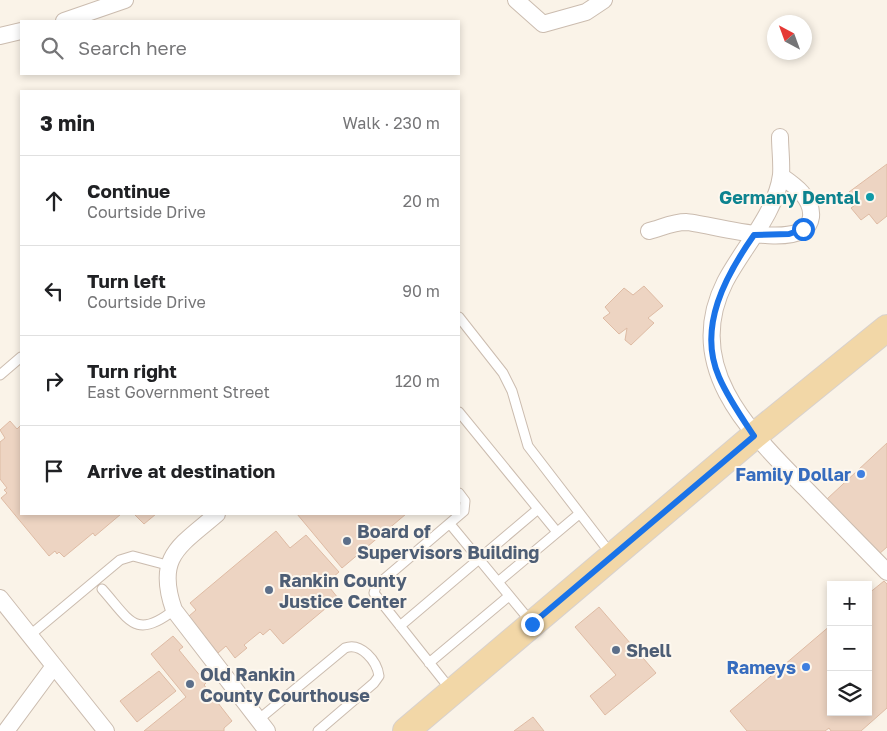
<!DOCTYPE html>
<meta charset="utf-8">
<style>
:root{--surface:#fff;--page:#f2f2f2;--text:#202124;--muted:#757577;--line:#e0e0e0}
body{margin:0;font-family:"Golos Text",sans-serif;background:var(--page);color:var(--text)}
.controls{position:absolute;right:15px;bottom:15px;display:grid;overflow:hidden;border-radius:0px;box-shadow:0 2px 8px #0003}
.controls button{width:45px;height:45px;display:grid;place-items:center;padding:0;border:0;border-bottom:1px solid var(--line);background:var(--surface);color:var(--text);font:25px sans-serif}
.compass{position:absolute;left:767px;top:15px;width:45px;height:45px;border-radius:50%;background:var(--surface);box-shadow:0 2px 8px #0003;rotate:319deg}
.stop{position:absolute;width:15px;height:15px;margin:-11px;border:4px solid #1a73e8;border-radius:50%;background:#fff}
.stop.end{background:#1a73e8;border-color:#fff;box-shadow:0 1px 5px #0008}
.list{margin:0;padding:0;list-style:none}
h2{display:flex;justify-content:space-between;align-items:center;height:65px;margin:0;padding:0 20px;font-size:21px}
h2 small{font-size:16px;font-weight:400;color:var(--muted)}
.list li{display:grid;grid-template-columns:32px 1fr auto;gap:15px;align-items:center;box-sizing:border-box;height:90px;padding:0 20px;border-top:1px solid var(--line)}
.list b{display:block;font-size:19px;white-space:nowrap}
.list p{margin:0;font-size:16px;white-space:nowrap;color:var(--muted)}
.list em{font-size:16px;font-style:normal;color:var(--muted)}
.icon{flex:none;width:28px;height:28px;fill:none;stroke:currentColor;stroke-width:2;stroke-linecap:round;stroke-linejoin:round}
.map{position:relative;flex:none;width:887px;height:731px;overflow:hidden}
.search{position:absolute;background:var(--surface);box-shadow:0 2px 8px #0003;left:20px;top:20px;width:440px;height:55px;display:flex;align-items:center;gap:12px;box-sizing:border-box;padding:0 18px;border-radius:0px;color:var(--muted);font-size:19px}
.panel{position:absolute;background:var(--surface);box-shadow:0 2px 8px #0003;left:20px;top:90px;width:440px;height:425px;border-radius:0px}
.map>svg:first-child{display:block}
</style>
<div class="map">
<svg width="887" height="731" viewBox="0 0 887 731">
<rect width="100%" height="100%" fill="#faf3e8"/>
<!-- building -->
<path fill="#edd4c2" stroke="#debba4" d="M887 164V216L877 224 869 214 861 220 851 208 858 203 849 192Z
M644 286 663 306 648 318 654 323 631 345 625 340 627 328 619 334 603 318 610 313 605 307 624 288 633 295Z
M10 421 17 429 21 425V514H121L95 536 93 533 64 557 59 552 57 554 55 551 49 556 1 498 7 493 4 490 7 488 0 479V442L5 438 0 430Z
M887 443V547L879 554 827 499Z
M134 514H156L144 524Z
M297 514H406L342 568Z
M276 531 290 548 306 535 339 572 326 583 338 598 283 644 270 629 263 635 260 632 244 645 247 648 235 658 226 646 218 653 189 616 196 610 190 603Z
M884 581 887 584V708L861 731H831L829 728 825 731H747L730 711 831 625V712H868V594Z
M599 607 656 673 605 715 590 696 616 675 575 627Z
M173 636 183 647 179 650 206 683 204 685 232 721 224 728V731H144L186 697 151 654Z
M159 671 176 691 137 722 120 701Z
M533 717 544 731H514Z"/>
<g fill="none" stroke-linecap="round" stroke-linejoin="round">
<defs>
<path id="lane" d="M459 317 503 373 512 391 528 446 611 554
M0 375 21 357
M459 412 557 532
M450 524 531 622
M498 582 579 514
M102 589C129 619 135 641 174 610
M400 626 538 509
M29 636 120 560 133 556 167 565
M429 663 509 596
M451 690 374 593 376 586 464 511 465 501 459 493
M258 720 345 648C361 642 377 661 379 676L374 683 318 731"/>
<path id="street" d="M516 0 543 24 586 12 604 0
M64 21 125 0
M0 36 21 31
M780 137C780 149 782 163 781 175 776 213 742 249 725 282 682 367 750 432 805 488 832 516 860 544 887 572
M649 231C661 228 673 222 686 222 708 223 806 255 811 217 813 198 794 185 781 176
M217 514C180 546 155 556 174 610L267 731
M0 598 106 731
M6 731 54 666"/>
<path id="primary" d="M406 731 754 436 887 328"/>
</defs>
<!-- lane casing -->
<use href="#lane" stroke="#cbbcaf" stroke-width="11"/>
<!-- street casing -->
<use href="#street" stroke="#cbbcaf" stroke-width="18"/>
<!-- primary casing -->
<use href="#primary" stroke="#d8d1cd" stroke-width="28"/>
<!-- lane -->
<use href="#lane" stroke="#fff" stroke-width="9"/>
<!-- street -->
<use href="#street" stroke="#fff" stroke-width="16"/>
<!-- primary -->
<use href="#primary" stroke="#f2d7a7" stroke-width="26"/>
</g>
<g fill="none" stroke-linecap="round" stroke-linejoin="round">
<!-- route -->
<path stroke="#1a73e8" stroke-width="6" d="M532 624 754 436C742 418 728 398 719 377 697 327 726 275 754 235L789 234 803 229"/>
</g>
<!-- markers -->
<circle fill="#0f9aa8" stroke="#fdf7ee" stroke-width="2" cx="870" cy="197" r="5"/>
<g fill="#3f7fe0" stroke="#fdf7ee" stroke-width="2">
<circle cx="861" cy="474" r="5"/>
<circle cx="806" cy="667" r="5"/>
</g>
<g fill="#5c6f8a" stroke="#fdf7ee" stroke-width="2">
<circle cx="347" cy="541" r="5"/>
<circle cx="269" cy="590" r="5"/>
<circle cx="616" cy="650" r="5"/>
<circle cx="190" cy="684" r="5"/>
</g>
<g text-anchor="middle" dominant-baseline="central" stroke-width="4" stroke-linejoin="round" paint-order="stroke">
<!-- culture labels -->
<g font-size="18" font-weight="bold" fill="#0d838f" stroke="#fdf7ee" text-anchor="end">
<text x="860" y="197">Germany Dental</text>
</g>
<!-- shop labels -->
<g font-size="18" font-weight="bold" fill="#366cbe" stroke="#fdf7ee" text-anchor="end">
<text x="851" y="474">Family Dollar</text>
<text x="796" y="667">Rameys</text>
</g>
<!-- service labels -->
<g font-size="18" font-weight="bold" fill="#4e5e75" stroke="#fdf7ee" text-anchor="start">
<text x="357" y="531">Board of<tspan x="357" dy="21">Supervisors Building</tspan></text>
<text x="279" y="580">Rankin County<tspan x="279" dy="21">Justice Center</tspan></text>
<text x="626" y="650">Shell</text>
<text x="200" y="674">Old Rankin<tspan x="200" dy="21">County Courthouse</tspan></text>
</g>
</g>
</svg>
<div class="controls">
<button>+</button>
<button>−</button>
<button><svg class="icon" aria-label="layers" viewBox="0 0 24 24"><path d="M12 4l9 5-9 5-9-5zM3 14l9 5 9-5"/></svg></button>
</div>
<svg class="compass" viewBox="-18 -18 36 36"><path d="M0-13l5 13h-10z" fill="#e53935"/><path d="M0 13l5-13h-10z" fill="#757577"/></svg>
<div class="stop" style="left:803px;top:229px"></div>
<div class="stop end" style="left:532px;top:624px"></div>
<div class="search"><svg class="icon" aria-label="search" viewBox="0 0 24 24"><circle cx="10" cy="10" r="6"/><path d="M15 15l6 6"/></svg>Search here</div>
<section class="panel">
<h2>3 min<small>Walk · 230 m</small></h2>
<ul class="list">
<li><svg class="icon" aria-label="ahead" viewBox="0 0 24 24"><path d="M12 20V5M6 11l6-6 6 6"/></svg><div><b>Continue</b><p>Courtside Drive</p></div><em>20 m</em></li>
<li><svg class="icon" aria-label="left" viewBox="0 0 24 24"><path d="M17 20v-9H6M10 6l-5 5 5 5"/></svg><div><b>Turn left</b><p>Courtside Drive</p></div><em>90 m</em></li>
<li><svg class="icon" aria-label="right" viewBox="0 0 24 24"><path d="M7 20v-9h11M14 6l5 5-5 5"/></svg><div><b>Turn right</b><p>East Government Street</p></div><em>120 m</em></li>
<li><svg class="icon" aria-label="arrive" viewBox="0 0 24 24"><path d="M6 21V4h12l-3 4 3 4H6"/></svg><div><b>Arrive at destination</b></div></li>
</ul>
</section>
</div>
